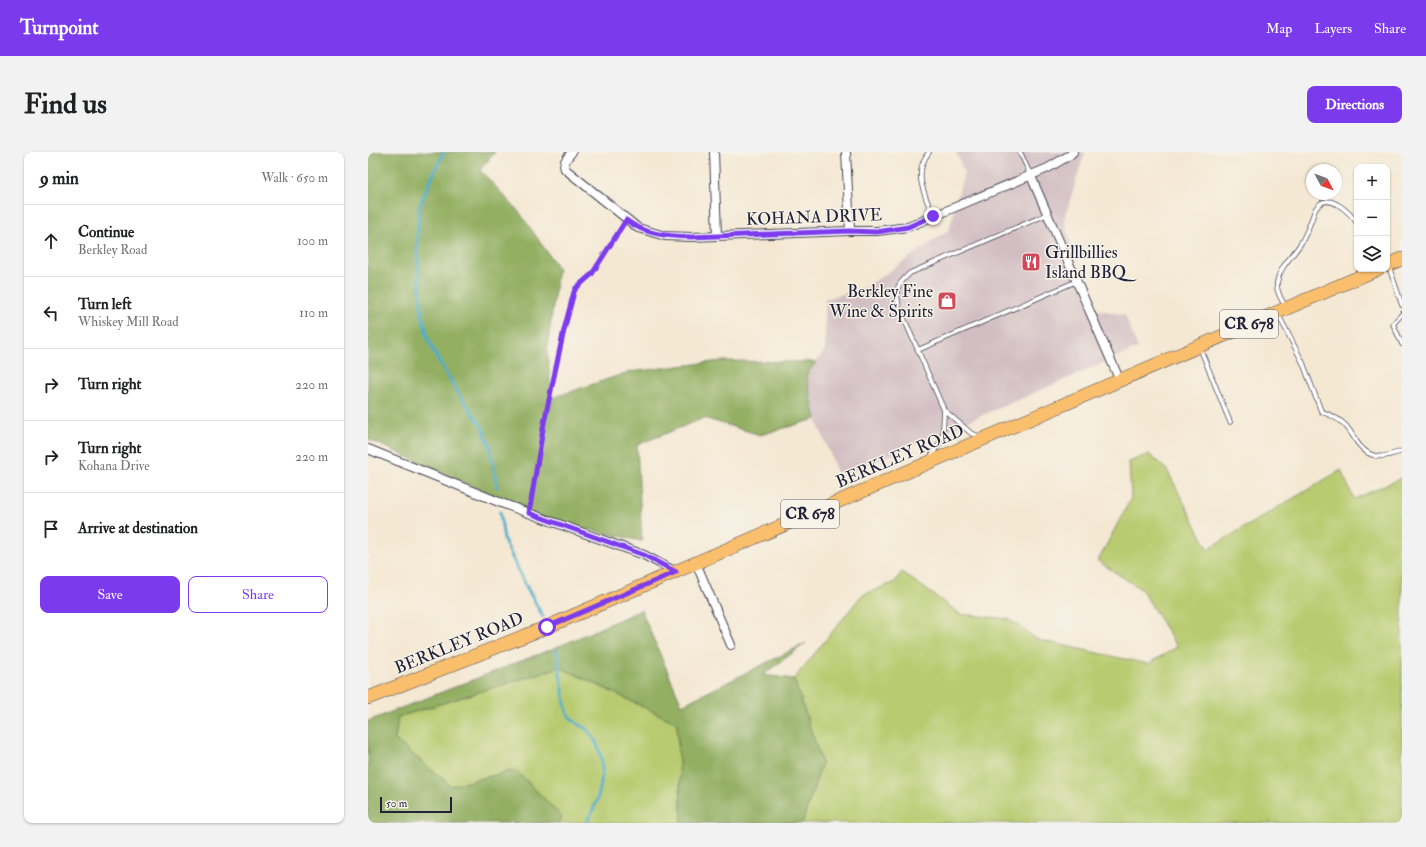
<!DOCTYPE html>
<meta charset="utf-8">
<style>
:root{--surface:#fff;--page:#f2f2f2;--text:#202124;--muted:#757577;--line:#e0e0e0;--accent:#7c3aed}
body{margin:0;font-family:"IM FELL Double Pica",serif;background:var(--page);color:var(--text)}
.controls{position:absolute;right:12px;top:12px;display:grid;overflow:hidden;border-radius:8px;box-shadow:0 1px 3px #0004}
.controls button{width:36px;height:36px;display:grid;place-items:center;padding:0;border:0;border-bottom:1px solid var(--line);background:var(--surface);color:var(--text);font:20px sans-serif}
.compass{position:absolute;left:938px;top:12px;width:36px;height:36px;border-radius:50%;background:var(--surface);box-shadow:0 1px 3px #0004;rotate:131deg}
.scale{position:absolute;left:12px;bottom:10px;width:72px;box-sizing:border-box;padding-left:4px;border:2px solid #22223b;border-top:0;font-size:11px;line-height:14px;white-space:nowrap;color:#22223b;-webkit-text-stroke:3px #f7f3e8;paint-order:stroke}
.stop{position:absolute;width:12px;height:12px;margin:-9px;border:3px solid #7c3aed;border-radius:50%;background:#fff}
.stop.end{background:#7c3aed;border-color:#fff;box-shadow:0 1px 4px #0008}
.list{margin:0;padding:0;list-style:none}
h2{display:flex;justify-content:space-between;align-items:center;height:52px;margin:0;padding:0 16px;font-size:17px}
h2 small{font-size:13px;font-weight:400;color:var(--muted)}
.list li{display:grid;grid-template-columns:26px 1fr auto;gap:12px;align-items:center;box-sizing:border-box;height:72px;padding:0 16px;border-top:1px solid var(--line)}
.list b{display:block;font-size:15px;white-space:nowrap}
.list p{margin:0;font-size:13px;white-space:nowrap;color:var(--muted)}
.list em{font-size:13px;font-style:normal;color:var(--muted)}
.actions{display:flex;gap:8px;padding:12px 16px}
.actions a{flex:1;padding:9px 0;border:1px solid var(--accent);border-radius:8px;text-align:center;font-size:14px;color:var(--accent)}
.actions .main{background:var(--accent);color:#fff}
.icon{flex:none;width:22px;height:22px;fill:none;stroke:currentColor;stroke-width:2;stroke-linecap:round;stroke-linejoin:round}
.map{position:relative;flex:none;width:1034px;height:671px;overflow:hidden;border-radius:8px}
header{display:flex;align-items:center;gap:24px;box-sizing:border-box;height:56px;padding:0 20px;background:var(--accent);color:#fff}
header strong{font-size:19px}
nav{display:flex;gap:22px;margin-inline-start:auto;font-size:14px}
.intro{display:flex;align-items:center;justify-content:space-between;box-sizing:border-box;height:96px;padding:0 24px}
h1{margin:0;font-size:28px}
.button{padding:10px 18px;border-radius:8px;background:var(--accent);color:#fff;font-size:14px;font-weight:700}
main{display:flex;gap:24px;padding:0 24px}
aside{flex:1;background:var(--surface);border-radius:8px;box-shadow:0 1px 3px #0004}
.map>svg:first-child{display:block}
</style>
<header>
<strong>Turnpoint</strong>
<nav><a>Map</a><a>Layers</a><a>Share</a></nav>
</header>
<div class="intro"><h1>Find us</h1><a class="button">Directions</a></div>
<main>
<aside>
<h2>9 min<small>Walk · 650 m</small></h2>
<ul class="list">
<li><svg class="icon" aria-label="ahead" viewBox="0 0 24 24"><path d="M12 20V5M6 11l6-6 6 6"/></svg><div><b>Continue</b><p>Berkley Road</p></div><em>100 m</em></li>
<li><svg class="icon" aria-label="left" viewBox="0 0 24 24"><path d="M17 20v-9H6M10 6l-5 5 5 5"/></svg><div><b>Turn left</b><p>Whiskey Mill Road</p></div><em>110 m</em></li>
<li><svg class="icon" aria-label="right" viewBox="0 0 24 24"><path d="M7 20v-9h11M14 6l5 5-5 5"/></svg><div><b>Turn right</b></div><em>220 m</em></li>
<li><svg class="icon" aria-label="right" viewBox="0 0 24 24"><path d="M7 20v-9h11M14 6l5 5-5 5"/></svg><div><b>Turn right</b><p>Kohana Drive</p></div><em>220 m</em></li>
<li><svg class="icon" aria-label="arrive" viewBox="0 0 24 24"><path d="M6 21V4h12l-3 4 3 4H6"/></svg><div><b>Arrive at destination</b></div></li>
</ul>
<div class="actions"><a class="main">Save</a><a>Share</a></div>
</aside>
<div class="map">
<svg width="1034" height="671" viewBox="0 0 1034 671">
<rect width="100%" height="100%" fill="#f7f3e8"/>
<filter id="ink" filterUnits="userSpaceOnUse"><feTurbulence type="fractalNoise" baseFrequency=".025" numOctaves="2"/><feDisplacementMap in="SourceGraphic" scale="8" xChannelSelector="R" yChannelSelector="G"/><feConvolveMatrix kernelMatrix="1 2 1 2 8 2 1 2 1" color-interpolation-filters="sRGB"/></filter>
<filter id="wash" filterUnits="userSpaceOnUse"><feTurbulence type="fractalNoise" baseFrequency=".012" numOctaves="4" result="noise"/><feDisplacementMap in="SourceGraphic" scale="16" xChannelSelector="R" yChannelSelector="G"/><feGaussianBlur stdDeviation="0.9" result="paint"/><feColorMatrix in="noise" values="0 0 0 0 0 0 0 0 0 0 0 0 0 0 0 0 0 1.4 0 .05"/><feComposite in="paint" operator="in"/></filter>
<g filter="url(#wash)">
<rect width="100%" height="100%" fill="#f4e8d3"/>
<!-- industrial -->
<path fill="#d2bec2" d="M588 0H717L696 67 721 156 757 163 770 196 471 325 448 267 438 223 457 198V147L497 136 581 78 596 20Z"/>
<!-- green -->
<path fill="#b8cb6f" stroke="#6d7655" d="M781 302 799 318 840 397 973 318 986 347 1034 326V671H434L454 611 426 527 494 443 527 430 534 420 592 462 641 467 670 488 780 512 809 495 774 438 730 409 763 346 761 310Z
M192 515 309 571 314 671H190L194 666 148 618 83 634 27 588 30 565Z"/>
<!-- forest -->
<path fill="#92af62" stroke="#5a684e" d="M0 0H127L112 18 152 61 190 116 179 199 184 246 261 220 353 209 448 210 438 223 448 267 392 283 336 266 269 293 274 389 180 369 0 287Z
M273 458 314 553 438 491 395 523 426 527 454 611 434 671H314L309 571 192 515 30 565 27 588 83 634 148 618 194 665 190 671H147L143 670 140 671H0V569L194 493Z"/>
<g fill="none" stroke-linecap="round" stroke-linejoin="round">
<!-- stream -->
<path stroke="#4baeca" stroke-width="3" d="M76 0 59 35 51 57 49 100 54 162 60 187 69 206 90 241 115 276 122 295 129 335
M132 360 136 388 157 432 175 465
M188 497 198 557C205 576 214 569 223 582 242 607 234 646 218 671"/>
</g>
</g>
<g filter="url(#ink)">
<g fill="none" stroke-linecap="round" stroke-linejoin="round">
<defs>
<path id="lane" d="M561 0C544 22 557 42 565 64
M652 0 662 22
M1021 115 1034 153
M917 154C913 147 908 139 909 131 911 115 925 104 933 91 937 84 940 77 943 69 945 65 946 58 949 55 961 39 982 61 989 71
M910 162 935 211 953 259C961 263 971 266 977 273 983 279 986 287 992 294 1005 309 1017 305 1034 299
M1034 162 1025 172 1034 192
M832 196 862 270
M550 198 709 129
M576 258 604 282 612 284
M561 307 571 292 575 281 576 258 531 155C527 137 528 134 542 121L680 62"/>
<path id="street" d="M204 0C200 5 194 10 197 17L270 76 297 84 323 85 482 79H509L540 75 680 16 702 3 705 0
M346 0 349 84
M478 0 482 79
M662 22 752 229
M0 297 136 352 276 403 308 420
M328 411 363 493"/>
<path id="primary" d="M1019 113 1034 107
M0 546 179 475 1010 117"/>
</defs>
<!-- lane casing -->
<use href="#lane" stroke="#424052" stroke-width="5.5"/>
<!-- street casing -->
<use href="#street" stroke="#424052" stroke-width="10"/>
<!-- primary casing -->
<use href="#primary" stroke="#424052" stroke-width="14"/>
<!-- path -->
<path stroke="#424052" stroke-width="1.5" stroke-dasharray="3 3" stroke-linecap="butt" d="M163 352 176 271 196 178 206 140 208 136 224 122 254 75"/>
<!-- lane -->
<use href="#lane" stroke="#fff" stroke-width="4"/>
<!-- street -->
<use href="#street" stroke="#fff" stroke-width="8"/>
<!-- primary -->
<use href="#primary" stroke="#f9bf6d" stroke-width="13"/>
</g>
</g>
<g fill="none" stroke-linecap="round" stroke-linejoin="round" filter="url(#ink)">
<!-- route -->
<path stroke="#7c3aed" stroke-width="5" d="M179 475 308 420 276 403 161 361 176 271 196 178 206 140 208 136 224 122 258 68C278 83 299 84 323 85L482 79 509 80 540 75 565 64"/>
</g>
<!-- icons -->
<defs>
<symbol id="restaurant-square" viewBox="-11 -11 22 22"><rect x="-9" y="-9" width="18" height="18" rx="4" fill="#d1495b" stroke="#f7f3e8"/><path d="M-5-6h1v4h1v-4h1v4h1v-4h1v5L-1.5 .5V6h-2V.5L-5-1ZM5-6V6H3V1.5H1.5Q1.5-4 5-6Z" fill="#fff"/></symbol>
<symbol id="shop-square" viewBox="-11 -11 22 22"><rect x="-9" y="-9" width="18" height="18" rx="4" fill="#d1495b" stroke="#f7f3e8"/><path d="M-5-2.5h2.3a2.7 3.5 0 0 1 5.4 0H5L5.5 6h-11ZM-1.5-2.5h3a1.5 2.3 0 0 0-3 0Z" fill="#fff"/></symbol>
</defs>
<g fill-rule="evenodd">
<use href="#restaurant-square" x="652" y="99" width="22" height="22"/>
<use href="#shop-square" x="568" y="138" width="22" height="22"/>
</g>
<g text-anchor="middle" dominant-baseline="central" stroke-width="3" stroke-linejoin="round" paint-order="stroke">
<!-- shield labels -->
<g fill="#f7f3e8" stroke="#62616f" stroke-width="1">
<rect x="852" y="158" width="58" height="28" rx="3"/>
<rect x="413" y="348" width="58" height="28" rx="3"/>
</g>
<g font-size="16" font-weight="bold" fill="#22223b">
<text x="881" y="172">CR 678</text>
<text x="442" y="362">CR 678</text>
</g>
<!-- street labels -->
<g font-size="17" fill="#22223b" stroke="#f7f3e8">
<text transform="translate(446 65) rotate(-2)">KOHANA DRIVE</text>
<text transform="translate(532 304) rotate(-23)">BERKLEY ROAD</text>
<text transform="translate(91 491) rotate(-22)">BERKLEY ROAD</text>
</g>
<!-- poi labels -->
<g font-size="17" fill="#22223b" stroke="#f7f3e8" text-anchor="start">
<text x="677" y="100">Grillbillies<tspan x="677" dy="20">Island BBQ</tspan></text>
<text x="565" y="139" text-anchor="end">Berkley Fine<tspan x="565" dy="20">Wine &amp; Spirits</tspan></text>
</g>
</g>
</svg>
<div class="controls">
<button>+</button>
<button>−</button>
<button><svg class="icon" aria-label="layers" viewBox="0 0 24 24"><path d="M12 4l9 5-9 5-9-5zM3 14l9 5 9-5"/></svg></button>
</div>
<svg class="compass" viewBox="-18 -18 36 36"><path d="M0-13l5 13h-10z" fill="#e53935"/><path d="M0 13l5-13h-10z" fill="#757577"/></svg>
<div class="scale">50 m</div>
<div class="stop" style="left:179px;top:475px"></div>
<div class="stop end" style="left:565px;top:64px"></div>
</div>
</main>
